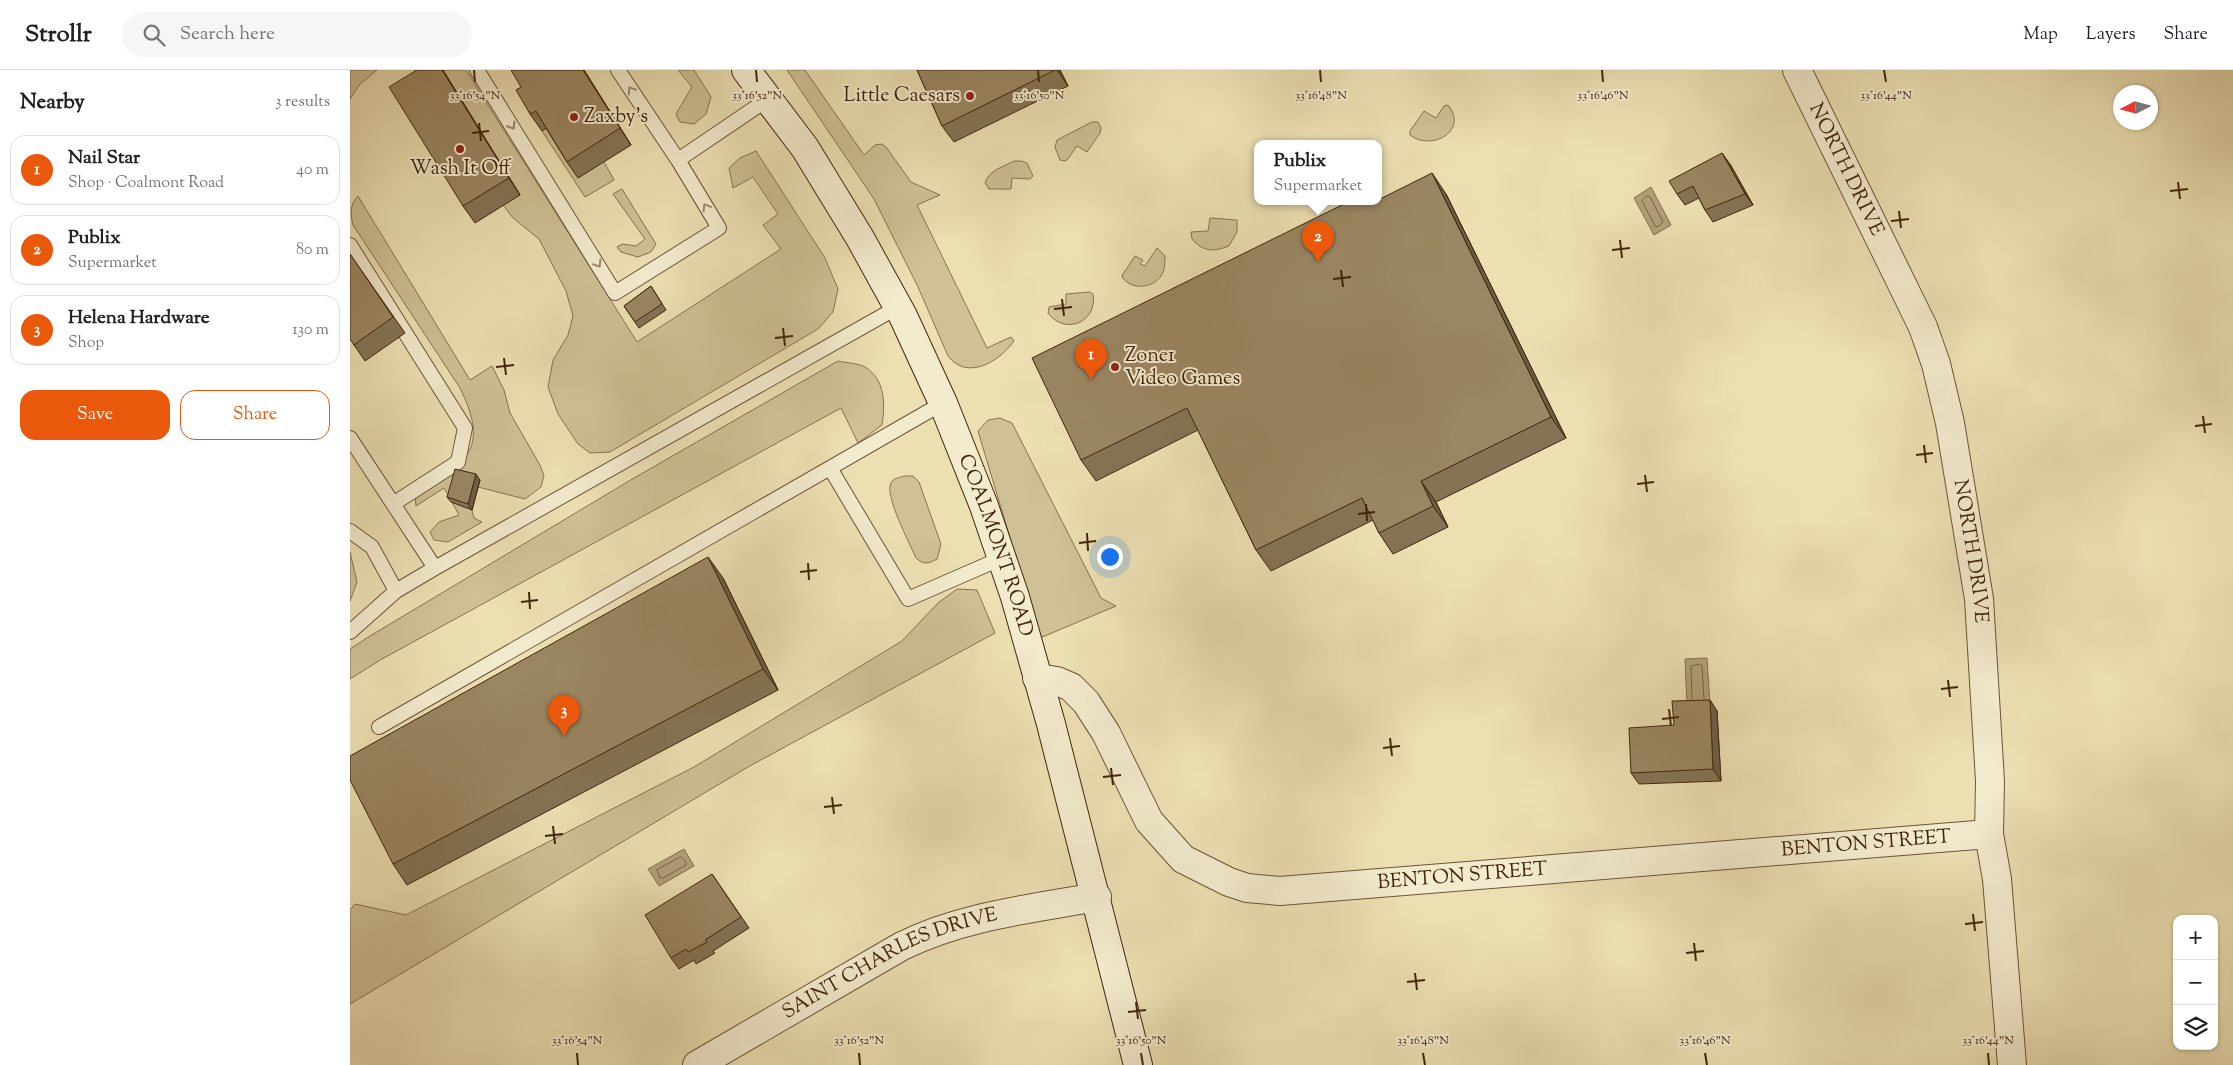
<!DOCTYPE html>
<meta charset="utf-8">
<style>
:root{--surface:#fff;--page:#f6f6f6;--text:#202124;--muted:#757577;--line:#e0e0e0;--accent:#ea580c}
body{margin:0;font-family:"Sorts Mill Goudy",serif;background:var(--page);color:var(--text)}
.controls{position:absolute;right:15px;bottom:15px;display:grid;overflow:hidden;border-radius:10px;box-shadow:0 1px 4px #0004}
.controls button{width:45px;height:45px;display:grid;place-items:center;padding:0;border:0;border-bottom:1px solid var(--line);background:var(--surface);color:var(--text);font:25px sans-serif}
.compass{position:absolute;left:1763px;top:15px;width:45px;height:45px;border-radius:50%;background:var(--surface);box-shadow:0 1px 4px #0004;rotate:264deg}
.you{position:absolute;left:759px;top:486px;width:18px;height:18px;margin:-12px;border:4px solid #fff;border-radius:50%;background:#1a73e8;box-shadow:0 0 0 8px #1a73e833}
.badge{display:grid;place-items:center;width:32px;height:32px;border-radius:50%;background:var(--accent);color:#fff;font-size:16px;font-weight:700}
.pin{position:absolute;translate:-50% -41px;filter:drop-shadow(0 1px 2px #0008)}
.pin::after{content:'';position:absolute;top:26px;width:18px;height:15px;background:inherit;clip-path:polygon(0 0,100% 0,50% 100%)}
.popup{position:absolute;left:904px;top:70px;width:128px;height:65px;box-sizing:border-box;display:grid;place-content:center;border-radius:10px;background:var(--surface);filter:drop-shadow(0 1px 4px #0005);font-size:16px;white-space:nowrap;color:var(--muted)}
.popup b{font-size:19px;color:var(--text)}
.popup::after{content:'';position:absolute;left:50%;top:100%;margin-left:-10px;border:10px solid transparent;border-top-color:var(--surface)}
.list{margin:0;padding:0;list-style:none}
h2{display:flex;justify-content:space-between;align-items:center;height:65px;margin:0;padding:0 20px;font-size:21px}
h2 small{font-size:16px;font-weight:400;color:var(--muted)}
.list li{display:grid;grid-template-columns:32px 1fr auto;gap:15px;align-items:center;box-sizing:border-box;height:70px;margin:0 10px 10px;padding:0 10px;border:1px solid var(--line);border-radius:15px}
.list b{display:block;font-size:19px;white-space:nowrap}
.list p{margin:0;font-size:16px;white-space:nowrap;color:var(--muted)}
.list em{font-size:16px;font-style:normal;color:var(--muted)}
.actions{display:flex;gap:10px;padding:15px 20px}
.actions a{flex:1;padding:11px 0;border:1px solid var(--accent);border-radius:15px;text-align:center;font-size:18px;color:var(--accent)}
.actions .main{background:var(--accent);color:#fff}
.icon{flex:none;width:28px;height:28px;fill:none;stroke:currentColor;stroke-width:2;stroke-linecap:round;stroke-linejoin:round}
.map{position:relative;flex:none;width:1883px;height:995px;overflow:hidden}
header{display:flex;align-items:center;gap:30px;box-sizing:border-box;height:70px;padding:0 25px;background:var(--surface);border-bottom:1px solid var(--line)}
header strong{font-size:24px}
nav{display:flex;gap:28px;margin-inline-start:auto;font-size:18px}
.search{width:350px;height:45px;background:var(--page);display:flex;align-items:center;gap:12px;box-sizing:border-box;padding:0 18px;border-radius:28px;color:var(--muted);font-size:19px}
main{display:flex}
aside{flex:1;background:var(--surface)}
.map>svg:first-child{display:block}
</style>
<header>
<strong>Strollr</strong>
<div class="search"><svg class="icon" aria-label="search" viewBox="0 0 24 24"><circle cx="10" cy="10" r="6"/><path d="M15 15l6 6"/></svg>Search here</div>
<nav><a>Map</a><a>Layers</a><a>Share</a></nav>
</header>
<main>
<aside>
<h2>Nearby<small>3 results</small></h2>
<ul class="list">
<li><span class="badge">1</span><div><b>Nail Star</b><p>Shop · Coalmont Road</p></div><em>40 m</em></li>
<li><span class="badge">2</span><div><b>Publix</b><p>Supermarket</p></div><em>80 m</em></li>
<li><span class="badge">3</span><div><b>Helena Hardware</b><p>Shop</p></div><em>130 m</em></li>
</ul>
<div class="actions"><a class="main">Save</a><a>Share</a></div>
</aside>
<div class="map">
<svg width="1883" height="995" viewBox="0 0 1883 995">
<rect width="100%" height="100%" fill="#ece0b3"/>
<filter id="stains"><feTurbulence type="fractalNoise" baseFrequency=".004" numOctaves="4"/><feColorMatrix values="0 0 0 0 .2 0 0 0 0 .09 0 0 0 0 .02 0 0 0 .5 -.17"/></filter>
<radialGradient id="worn" r=".72"><stop offset=".6" stop-color="#630" stop-opacity="0"/><stop offset="1" stop-color="#630" stop-opacity=".3"/></radialGradient>
<!-- green -->
<path fill="#cfc096" stroke="#887250" d="M0 0H27L10 14 0 29Z
M64 0H116L287 272 431 179 413 155 428 144 403 107 383 118 379 98 390 88 406 81 475 188 488 219 483 242 468 259 260 382 240 383 228 374 208 344 198 317 203 290 218 265 223 246 216 221 189 169 163 148 153 135Z
M328 0H344L361 27 356 44 344 54 330 52 326 44 342 17Z
M437 0H455L514 85 525 75 532 74 536 77 561 112 590 125 567 135 637 278 661 267 664 271C649 292 617 311 598 286L568 217 524 129Z
M1098 35C1119 60 1082 82 1060 65V61L1074 41 1086 48 1094 36Z
M742 52H748L751 58 750 63 737 82 727 76 717 90 714 91 710 90 705 77 707 70Z
M197 58 254 92 264 110 235 127 192 61Z
M664 91H671L677 93 683 106 680 109 662 108 661 119H639L635 113C639 100 653 97 664 91Z
M272 119 306 174 301 182 288 187 271 182 267 177 272 174 286 176 295 169 263 124Z
M8 126 120 310 142 296 154 320 160 343 190 395 194 406 191 417 175 429 128 417 129 410 122 440 124 448 132 452 98 472 84 470 80 462 89 452 109 445 94 418 66 436 65 426C115 393 141 381 110 318L3 155C0 142 0 135 8 126Z
M860 148 887 150V162L879 176C863 182 853 182 842 169L841 162 858 161Z
M807 178 815 186C815 193 815 200 811 206 802 219 781 220 772 207L773 204 785 186 793 190 790 194 795 196Z
M740 222 743 224C748 252 715 266 698 243L699 237 716 234V224Z
M488 291C496 293 508 293 515 297 536 310 535 335 532 355L508 373 491 338 32 589 0 609V579L20 566 284 408Z
M650 348 662 353 751 528 766 536 690 568 628 361 638 350Z
M554 406H563L569 412 591 474 587 489C578 494 574 495 566 488 560 474 534 425 541 413 543 408 549 408 554 406Z
M0 482 7 512 0 531Z
M607 519 627 520 645 563 398 697 0 934V840L5 834 56 845 344 697 552 571 588 533Z"/>
<!-- water -->
<path fill="#b2a07a" stroke="#856f4d" d="M1301 117 1321 155 1304 165 1284 128Z
M1357 588 1360 635 1337 636 1335 589Z
M334 779 344 796 309 816 298 799Z"/>
<g fill="none" stroke-linecap="round" stroke-linejoin="round">
<!-- shore -->
<path stroke="#7a6242" stroke-width="1" d="M1297 126 1300 127 1313 152 1308 157 1305 156 1292 131Z
M1342 629 1341 596 1350 594 1352 596 1354 629
M331 787 336 792V795L313 808H310L307 800Z"/>
<defs>
<path id="lane" d="M127 0 265 223 369 158 328 90 268 0
M328 90 418 29
M0 175 115 358 108 392 43 434
M0 368 85 498 548 237
M480 398 558 529 652 488
M0 461 22 477 46 521
M0 562 46 521 85 498
M29 657 593 333"/>
<g id="street">
<path id="s1" d="M1447 0 1573 257 1586 294 1600 353 1629 529 1640 711 1639 764 1647 809 1662 995"/>
<path id="s2" d="M687 608 707 611 721 617 736 632 756 663 799 751 833 789 879 812 897 818 930 821 1639 764"/>
<path id="s3" d="M347 995 552 876C613 846 680 839 747 827"/>
</g>
<g id="secondary">
<path id="s4" d="M396 0 455 78 510 168 553 246 593 333 634 436 665 527 701 654 788 995"/>
</g>
</defs>
<!-- lane casing -->
<use href="#lane" stroke="#6c5434" stroke-width="16"/>
<!-- street casing -->
<use href="#street" stroke="#6c5434" stroke-width="30"/>
<!-- secondary casing -->
<use href="#secondary" stroke="#41250a" stroke-width="30"/>
<!-- lane -->
<use href="#lane" stroke="#f3ebce" stroke-width="14"/>
<!-- street -->
<use href="#street" stroke="#f3ebce" stroke-width="28"/>
<!-- secondary -->
<use href="#secondary" stroke="#f3ebce" stroke-width="28"/>
</g>
<!-- wall -->
<path fill="#847354" stroke="#41250a" d="M67 0H93L170 125 125 153 113 136Z
M234 0 281 75 228 108 217 92 196 58 192 61 180 44 171 17Z
M567 0H710L718 16 604 72 592 56Z
M1380 94 1403 135 1363 152 1355 140 1349 128 1335 135 1327 124Z
M1096 124 1216 368 1086 432 1098 457 1043 484 1029 463 1023 450 921 501 906 480 848 360 746 411 731 390 1000 131H1023L1024 132Z
M0 184 55 263 15 291 4 275Z
M301 216 316 240 289 258 274 236Z
M130 410 122 440 101 432 97 427Z
M373 508 428 620 57 815 43 794Z
M1360 630 1367 641 1371 711 1289 714 1281 703 1324 655Z
M362 804 399 858 363 881 365 883 346 894 344 890 329 899 321 888Z"/>
<!-- shaded-wall -->
<path fill="#6c5e45" stroke="#41250a" d="M92 0H93L96 5 170 125 159 108Z
M233 0H234L281 75 270 58Z
M707 0H710L718 16Z
M1372 83 1380 94 1403 135 1395 124Z
M1082 103 1096 124 1216 368 1201 347Z
M126 404 130 410 122 440 118 434Z
M1071 411 1086 432 1098 457 1083 436Z
M358 487 373 508 428 620 413 599Z
M1360 630 1367 641 1371 711 1363 699Z"/>
<!-- building -->
<path fill="#9a8662" stroke="#41250a" d="M67 0H92L159 108 113 136 39 17Z
M161 0H233L270 58 217 92 186 41 180 44 166 20 171 17Z
M567 0H705L592 56Z
M1372 83 1395 124 1355 140 1343 116 1327 124 1319 111Z
M1082 103 1201 347 1071 411 1083 436 1029 463 1012 428 906 480 837 338 731 390 682 288 1000 131H1021L1022 133 1028 131V130Z
M0 184 43 247 4 275 0 269Z
M301 216 312 234 285 252 274 236Z
M105 399 126 404 118 434 97 427Z
M358 487 413 599 43 794 0 710V686Z
M1360 630 1363 699 1281 703 1279 658 1324 655 1322 631Z
M362 804 391 847 355 870 357 872 338 882 336 879 321 888 295 845Z"/>
<!-- one-way arrows -->
<defs><path id="oneway-chevron" d="M-2-3.5L2.5 0L-2 3.5" fill="none" stroke-width="1.6" stroke-linecap="round" stroke-linejoin="round" transform="scale(1.25)"/></defs>
<g stroke="#9a886c">
<use href="#oneway-chevron" transform="translate(281 20) rotate(-124)"/>
<use href="#oneway-chevron" transform="translate(162 56) rotate(58)"/>
<use href="#oneway-chevron" transform="translate(356 137) rotate(-121)"/>
<use href="#oneway-chevron" transform="translate(248 194) rotate(58)"/>
</g>
<!-- ticks -->
<path fill="none" stroke="#41250a" stroke-width="2" d="M124 0 125 12M406 0 407 12M688 0 689 12M970 0 971 12M1252 0 1253 12M1534 0 1536 12M129 53 131 71M122 63 139 61M1828 112 1830 129M1820 121 1838 119M1549 141 1551 158M1541 151 1559 149M1270 170 1272 188M1262 180 1280 178M991 200 993 217M983 209 1001 207M712 229 714 246M704 239 722 237M433 258 435 276M425 268 443 266M154 288 156 305M146 297 164 295M1853 346 1855 363M1845 356 1862 354M1574 375 1576 393M1566 385 1583 383M1295 405 1297 422M1287 414 1304 412M1016 434 1017 451M1008 444 1025 442M737 463 738 481M729 473 746 471M458 493 459 510M450 502 467 500M179 522 180 539M171 532 188 530M1598 610 1600 627M1591 619 1608 617M1319 639 1321 656M1312 649 1329 647M1040 668 1042 686M1033 678 1050 676M761 698 763 715M753 707 771 705M482 727 484 744M474 737 492 735M203 756 205 774M195 766 213 764M1623 844 1625 861M1615 854 1633 852M1344 873 1346 891M1336 883 1354 881M1065 903 1067 920M1057 912 1075 910M786 932 788 949M778 942 796 940M227 983 228 995M509 983 510 995M791 983 793 995M1073 983 1075 995M1355 983 1357 995M1638 983 1639 995"/>
<!-- markers -->
<g fill="#8f2418" stroke="#f3ebce" stroke-width="2">
<circle cx="620" cy="26" r="5"/>
<circle cx="224" cy="47" r="5"/>
<circle cx="110" cy="79" r="5"/>
<circle cx="765" cy="297" r="5"/>
</g>
<g text-anchor="middle" dominant-baseline="central" stroke-width="4" stroke-linejoin="round" paint-order="stroke">
<!-- poi labels -->
<g font-size="20" fill="#41250a" stroke="#f3ebce" text-anchor="start">
<text x="610" y="26" text-anchor="end">Little Caesars</text>
<text x="234" y="47">Zaxby's</text>
<text x="110" y="99" text-anchor="middle">Wash It Off</text>
<text x="775" y="286">Zone1<tspan x="775" dy="23">Video Games</tspan></text>
</g>
<!-- street labels -->
<g font-size="20" fill="#41250a" stroke="#f3ebce">
<text stroke="none"><textPath href="#s1" startOffset="111">NORTH DRIVE</textPath></text>
<text stroke="none"><textPath href="#s4" startOffset="540">COALMONT ROAD</textPath></text>
<text stroke="none"><textPath href="#s1" startOffset="516">NORTH DRIVE</textPath></text>
<text stroke="none"><textPath href="#s2" startOffset="934">BENTON STREET</textPath></text>
<text stroke="none"><textPath href="#s2" startOffset="529">BENTON STREET</textPath></text>
<text stroke="none"><textPath href="#s3" startOffset="219">SAINT CHARLES DRIVE</textPath></text>
</g>
</g>
<g font-size="12" text-anchor="middle" fill="#41250a" stroke="#f3ebce" stroke-width="4" stroke-linejoin="round" paint-order="stroke">
<text x="125" y="29">33°16'54"N</text>
<text x="407" y="29">33°16'52"N</text>
<text x="689" y="29">33°16'50"N</text>
<text x="971" y="29">33°16'48"N</text>
<text x="1253" y="29">33°16'46"N</text>
<text x="1536" y="29">33°16'44"N</text>
<text x="227" y="974">33°16'54"N</text>
<text x="509" y="974">33°16'52"N</text>
<text x="791" y="974">33°16'50"N</text>
<text x="1073" y="974">33°16'48"N</text>
<text x="1355" y="974">33°16'46"N</text>
<text x="1638" y="974">33°16'44"N</text>
</g>
<rect width="100%" height="100%" filter="url(#stains)"/>
<rect width="100%" height="100%" fill="url(#worn)"/>
</svg>
<div class="controls">
<button>+</button>
<button>−</button>
<button><svg class="icon" aria-label="layers" viewBox="0 0 24 24"><path d="M12 4l9 5-9 5-9-5zM3 14l9 5 9-5"/></svg></button>
</div>
<svg class="compass" viewBox="-18 -18 36 36"><path d="M0-13l5 13h-10z" fill="#e53935"/><path d="M0 13l5-13h-10z" fill="#757577"/></svg>
<div class="you"></div>
<div class="pin badge" style="left:741px;top:310px">1</div>
<div class="pin badge" style="left:968px;top:192px">2</div>
<div class="popup"><b>Publix</b>Supermarket</div>
<div class="pin badge" style="left:214px;top:666px">3</div>
</div>
</main>
